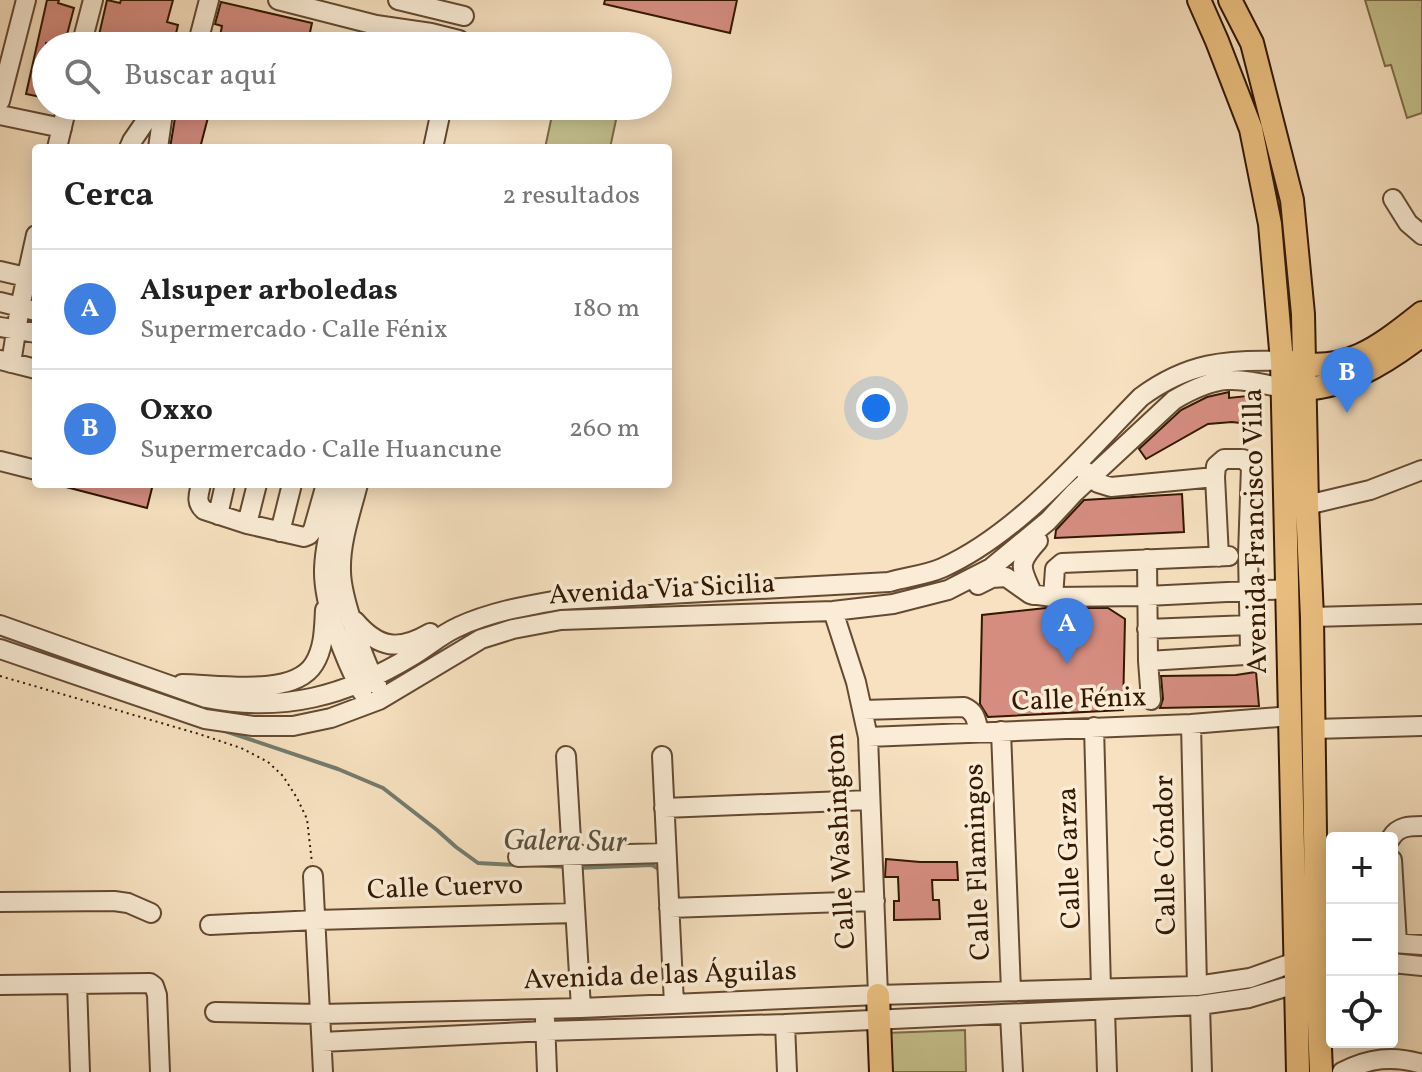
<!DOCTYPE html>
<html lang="es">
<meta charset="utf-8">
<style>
:root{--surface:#fff;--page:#f2f2f2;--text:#222;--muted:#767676;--line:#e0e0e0;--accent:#b45309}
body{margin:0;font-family:Vollkorn,serif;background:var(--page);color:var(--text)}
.controls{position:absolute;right:24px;bottom:24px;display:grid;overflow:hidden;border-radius:8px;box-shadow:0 4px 20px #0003}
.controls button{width:72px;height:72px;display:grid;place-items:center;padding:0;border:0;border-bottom:2px solid var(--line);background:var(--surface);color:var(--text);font:40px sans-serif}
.you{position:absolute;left:876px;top:408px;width:28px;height:28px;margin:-20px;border:6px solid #fff;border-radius:50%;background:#1a73e8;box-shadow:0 0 0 12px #1a73e833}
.badge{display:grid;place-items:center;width:52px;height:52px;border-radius:50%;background:var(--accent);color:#fff;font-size:26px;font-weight:700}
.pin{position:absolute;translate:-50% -66px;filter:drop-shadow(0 2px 4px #0008)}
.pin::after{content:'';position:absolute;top:42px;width:28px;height:24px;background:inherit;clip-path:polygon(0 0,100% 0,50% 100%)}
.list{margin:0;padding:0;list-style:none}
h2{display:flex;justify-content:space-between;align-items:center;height:104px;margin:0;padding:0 32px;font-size:34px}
h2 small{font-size:26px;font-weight:400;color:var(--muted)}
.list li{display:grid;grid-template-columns:52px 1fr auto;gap:24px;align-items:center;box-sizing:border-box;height:120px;padding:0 32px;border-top:2px solid var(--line)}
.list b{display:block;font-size:30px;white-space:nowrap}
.list p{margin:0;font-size:26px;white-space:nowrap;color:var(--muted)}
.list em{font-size:26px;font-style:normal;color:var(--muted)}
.icon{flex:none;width:44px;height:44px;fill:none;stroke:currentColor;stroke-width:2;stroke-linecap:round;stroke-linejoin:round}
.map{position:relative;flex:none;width:1422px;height:1072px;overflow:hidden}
.search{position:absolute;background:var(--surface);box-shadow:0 4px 20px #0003;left:32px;top:32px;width:640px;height:88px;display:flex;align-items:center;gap:20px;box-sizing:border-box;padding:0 28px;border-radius:44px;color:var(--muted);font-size:30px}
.panel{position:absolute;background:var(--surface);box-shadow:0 4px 20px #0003;left:32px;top:144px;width:640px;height:344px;border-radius:8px}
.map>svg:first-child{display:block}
</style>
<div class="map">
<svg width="1422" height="1072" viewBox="0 0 1422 1072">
<rect width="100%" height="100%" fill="#f7e1c0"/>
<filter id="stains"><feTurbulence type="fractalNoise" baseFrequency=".0025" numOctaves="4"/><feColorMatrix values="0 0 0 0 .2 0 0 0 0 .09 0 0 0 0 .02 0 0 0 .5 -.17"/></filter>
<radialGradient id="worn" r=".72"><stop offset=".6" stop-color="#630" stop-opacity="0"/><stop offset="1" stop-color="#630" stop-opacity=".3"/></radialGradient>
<!-- green -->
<path fill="#c5c18d" stroke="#7c6c48" stroke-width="2" d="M1365 0H1422V113L1407 118 1391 65 1385 66Z
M554 106H619L610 148H545Z
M965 1030 966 1072H888L886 1033Z"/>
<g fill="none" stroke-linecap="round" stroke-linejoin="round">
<!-- stream -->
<path stroke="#737b6d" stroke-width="4" d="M222 730 338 769 383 788 437 830 456 847 478 863 516 865
M529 865 568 867
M577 868 652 865 662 871"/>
</g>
<!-- building -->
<path fill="#d58d80" stroke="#331802" stroke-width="2" d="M47 0H59L58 3 74 8 64 46 46 43V98L26 94Z
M107 0 120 3 121 0H173L167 22 178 25 173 46H143L99 35Z
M605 0H737L730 33 604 4Z
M221 2 312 23 307 46H218L222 26 215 24Z
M90 106H121L119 117 89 109Z
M177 106H211L200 148H170Z
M1229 392V398L1247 396 1249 424 1232 422 1208 424 1146 459 1139 449 1181 410 1207 397Z
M67 484H153L147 508 66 487Z
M1182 494 1184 532 1055 538 1056 530 1084 500Z
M1046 608H1108L1125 619 1123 710 988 717 980 704 982 615Z
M1256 672 1259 706 1160 708 1163 699 1161 676 1236 675Z
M886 859 920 862H957L958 880H932L933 900H939L940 919 894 920V901H899L898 877H885Z"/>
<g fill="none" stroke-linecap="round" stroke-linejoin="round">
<defs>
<path id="minor" d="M278 0 376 25 431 33 459 40
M398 0 464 16
M81 46 93 0
M197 46 209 0
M0 101 26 0
M0 115 62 128
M57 148 67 106
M129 148 132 141 156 106
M158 148 164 106
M433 148 442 106
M1393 199 1408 223 1422 235
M0 271 26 277
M0 302 36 311
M0 327 36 333
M0 360 36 369
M11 363 20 307 36 235
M0 461 36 470
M1084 470 1098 483 1111 487 1215 477
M201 484C199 494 195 502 204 510L247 524 304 537 309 535 313 530 326 484
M341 484C335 512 325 540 324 569 323 605 345 660 362 692
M358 484C351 512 340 542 341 571 341 597 364 661 377 685
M1307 505 1370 490 1422 470
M218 515 225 484
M247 524 257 484
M280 532 292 484
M1147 559 1148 661 1245 655 1250 650 1248 555 1251 466 1243 459H1224L1216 466 1215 477 1219 557
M978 585 992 578 1006 577 1030 594 1053 597 1147 596 1288 589
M1033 595C1021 567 1016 565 1038 541
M1053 597 1055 569 1062 563 1229 556
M833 611 856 682 868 737 878 995
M1312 617 1422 614
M355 621C379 649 399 651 430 633
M0 625 206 698C283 713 346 696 412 656 427 647 442 634 458 627 490 612 525 606 559 600L889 582C906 577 926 575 942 568 1018 534 1083 456 1141 397 1187 363 1226 359 1282 361
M1147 629 1250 625
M0 649 205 719 253 726H293L331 718 379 700 481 639 513 629 561 620 833 611 893 604 948 590 991 568 1048 521 1074 493 1174 400C1218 374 1234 377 1282 388
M1148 661 1151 700
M182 684C216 684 293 698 314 664 324 648 324 629 325 610
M863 710 964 707C976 712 976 720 979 732
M1191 724 1197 986
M1094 727 1101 988
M1314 729 1422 726
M1001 731 1011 991
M868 737 1191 724 1291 716
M566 756 581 1008
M662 756 674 1004
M664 808 870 800
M1391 838C1398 826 1410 826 1422 826
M518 857 666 853
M1392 860 1397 943
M313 876 323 1072
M0 902 114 901 128 903 151 913
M669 908 875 901
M210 925 316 920 575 913
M1392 943 1422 945
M1392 963 1422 966
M77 984 80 1072
M0 985 150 983 154 986 157 995 160 1072
M1200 1005 1202 1072
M1105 1010 1107 1072
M215 1012 321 1014 581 1008 878 995 1197 986 1250 978 1295 962 1332 953
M1010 1014 1013 1072
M545 1020 547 1072
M785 1024 787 1072
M322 1042 546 1031 785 1024 1200 1005 1249 998 1332 973
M1342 1072C1369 1058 1393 1055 1422 1064"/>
<path id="major" d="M1199 0 1217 41 1251 129 1270 224 1282 361 1298 1072
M1230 0 1252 43 1292 200 1303 314 1307 505 1312 617 1317 976 1321 1072
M1291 362C1347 374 1380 346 1422 313
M1292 389C1341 391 1384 364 1422 335
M878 995 881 1072"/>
</defs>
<!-- minor casing -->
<use href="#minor" stroke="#644a32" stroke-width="22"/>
<!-- major casing -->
<use href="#major" stroke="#331802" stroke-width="26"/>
<!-- path -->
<path stroke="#331802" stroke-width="2" stroke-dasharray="2 4" stroke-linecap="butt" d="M0 676 199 734 241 748 268 762 283 776 297 798 307 819 312 863"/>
<!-- minor -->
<use href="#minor" stroke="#faecd6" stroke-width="18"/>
<!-- major -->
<use href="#major" stroke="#ecc080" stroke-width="22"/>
</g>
<g text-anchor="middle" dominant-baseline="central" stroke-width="7" stroke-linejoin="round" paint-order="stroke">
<!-- street labels -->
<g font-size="28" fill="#331802" stroke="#faecd6">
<text transform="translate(1256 531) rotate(-91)">Avenida Francisco Villa</text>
<text transform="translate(662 590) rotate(-3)">Avenida Via Sicilia</text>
<text transform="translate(1079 700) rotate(-2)">Calle Fénix</text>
<text transform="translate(841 841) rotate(-93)">Calle Washington</text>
<text transform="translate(1166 855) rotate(-91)">Calle Cóndor</text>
<text transform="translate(1070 858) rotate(-92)">Calle Garza</text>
<text transform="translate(978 862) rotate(-92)">Calle Flamingos</text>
<text transform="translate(445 888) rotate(-2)">Calle Cuervo</text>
<text transform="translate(660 976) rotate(-2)">Avenida de las Águilas</text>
</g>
<!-- water labels -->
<g font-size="30" font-style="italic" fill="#585240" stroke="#faecd6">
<text transform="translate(565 842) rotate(1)">Galera Sur</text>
</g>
</g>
<rect width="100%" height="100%" filter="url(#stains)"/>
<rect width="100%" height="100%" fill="url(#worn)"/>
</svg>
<div class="controls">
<button>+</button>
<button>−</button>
<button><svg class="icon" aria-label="locate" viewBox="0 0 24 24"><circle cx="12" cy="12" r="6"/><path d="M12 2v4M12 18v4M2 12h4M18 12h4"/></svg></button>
</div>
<div class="you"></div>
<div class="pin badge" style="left:1067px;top:664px;background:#3f7fe0">A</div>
<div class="pin badge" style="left:1347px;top:413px;background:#3f7fe0">B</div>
<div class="search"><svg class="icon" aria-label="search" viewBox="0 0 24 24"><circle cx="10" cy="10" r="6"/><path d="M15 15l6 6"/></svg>Buscar aquí</div>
<section class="panel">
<h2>Cerca<small>2 resultados</small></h2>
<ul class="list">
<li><span class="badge" style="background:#3f7fe0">A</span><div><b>Alsuper arboledas</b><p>Supermercado · Calle Fénix</p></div><em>180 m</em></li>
<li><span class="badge" style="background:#3f7fe0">B</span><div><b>Oxxo</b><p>Supermercado · Calle Huancune</p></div><em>260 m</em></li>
</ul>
</section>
</div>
